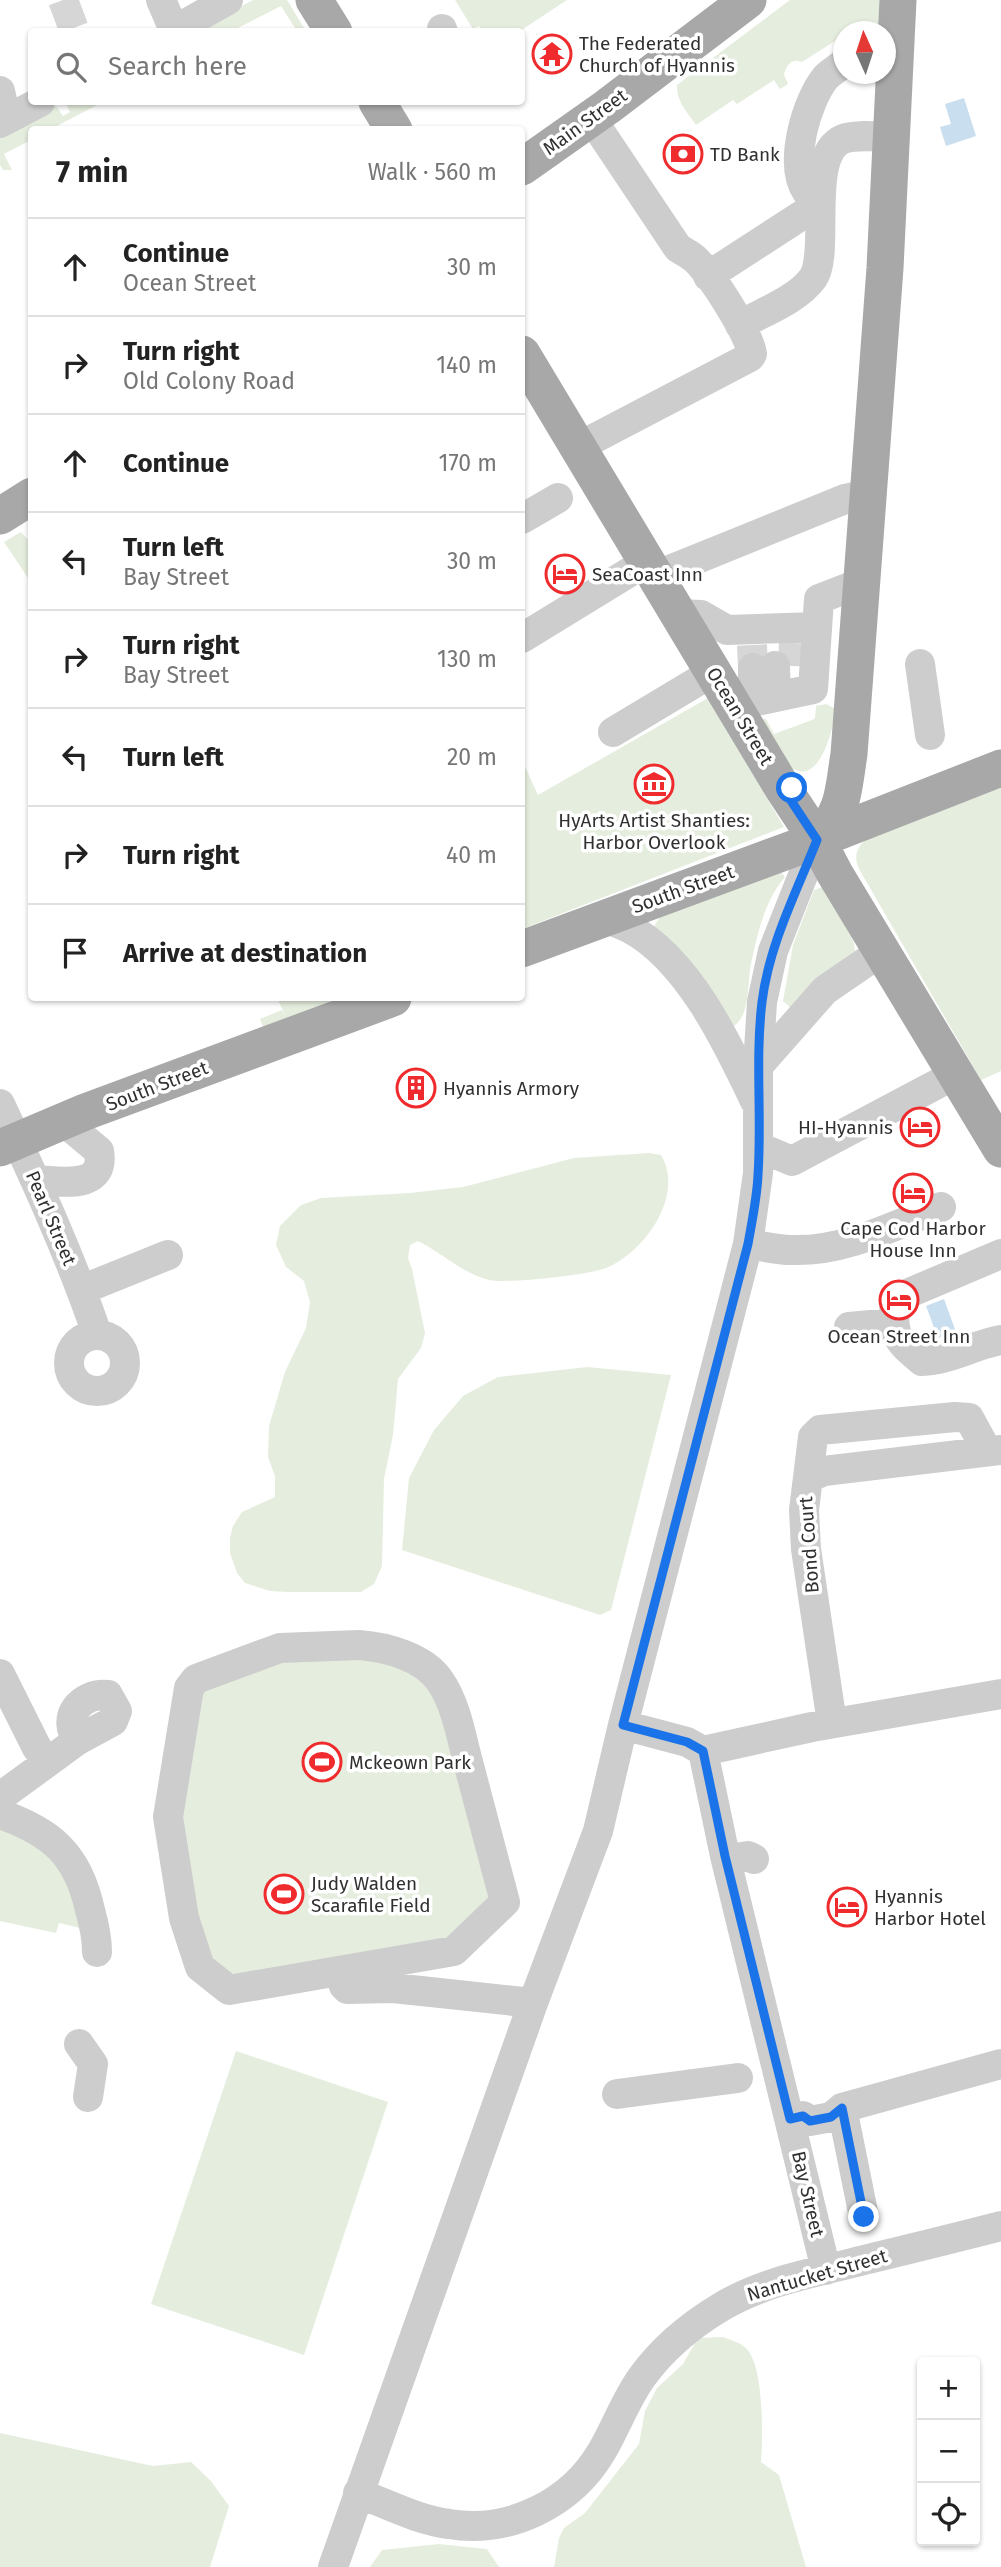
<!DOCTYPE html>
<meta charset="utf-8">
<style>
:root{--surface:#fff;--page:#f2f2f2;--text:#222;--muted:#767676;--line:#e0e0e0}
body{margin:0;font-family:"Fira Sans",sans-serif;background:var(--page);color:var(--text)}
.controls{position:absolute;right:21px;bottom:21px;display:grid;overflow:hidden;border-radius:7px;box-shadow:0 2px 5px #0004}
.controls button{width:63px;height:63px;display:grid;place-items:center;padding:0;border:0;border-bottom:2px solid var(--line);background:var(--surface);color:var(--text);font:35px sans-serif}
.compass{position:absolute;left:833px;top:21px;width:63px;height:63px;border-radius:50%;background:var(--surface);box-shadow:0 2px 5px #0004;rotate:357deg}
.stop{position:absolute;width:21px;height:21px;margin:-16px;border:5px solid #1a73e8;border-radius:50%;background:#fff}
.stop.end{background:#1a73e8;border-color:#fff;box-shadow:0 2px 7px #0008}
.list{margin:0;padding:0;list-style:none}
h2{display:flex;justify-content:space-between;align-items:center;height:91px;margin:0;padding:0 28px;font-size:30px}
h2 small{font-size:23px;font-weight:400;color:var(--muted)}
.list li{display:grid;grid-template-columns:46px 1fr auto;gap:21px;align-items:center;box-sizing:border-box;height:98px;padding:0 28px;border-top:2px solid var(--line)}
.list b{display:block;font-size:26px;white-space:nowrap}
.list p{margin:0;font-size:23px;white-space:nowrap;color:var(--muted)}
.list em{font-size:23px;font-style:normal;color:var(--muted)}
.icon{flex:none;width:38px;height:38px;fill:none;stroke:currentColor;stroke-width:2;stroke-linecap:round;stroke-linejoin:round}
.map{position:relative;flex:none;width:1001px;height:2567px;overflow:hidden}
.search{position:absolute;background:var(--surface);box-shadow:0 2px 5px #0004;left:28px;top:28px;width:497px;height:77px;display:flex;align-items:center;gap:18px;box-sizing:border-box;padding:0 24px;border-radius:7px;color:var(--muted);font-size:26px}
.panel{position:absolute;background:var(--surface);box-shadow:0 2px 5px #0004;left:28px;top:126px;width:497px;height:875px;border-radius:7px}
.map>svg:first-child{display:block}
</style>
<div class="map">
<svg width="1001" height="2567" viewBox="0 0 1001 2567">
<rect width="100%" height="100%" fill="#fff"/>
<!-- green -->
<path fill="#e5eede" d="M253 0H287L306 31H297L281 6 232 31 194 32Z
M455 0H567L520 31 483 32 479 26 473 29Z
M790 0H882L880 31H870V22L853 31 844 32 843 36 802 62C792 58 786 65 784 75L788 84 780 89 774 80 737 104 733 100 696 125C687 112 676 101 677 85Z
M65 102H103L51 129 32 130 31 140 4 154 12 170H3L0 165V136L56 106 63 116 70 112Z
M21 532 31 543 30 581 4 542Z
M708 698 784 827 522 929V760L538 795Z
M826 704 836 709C833 729 820 788 790 767L762 719H766L774 734 812 720 815 718 816 706Z
M1001 788V1071L981 1080 859 869C853 856 857 846 868 838Z
M780 871 785 877C765 900 757 934 751 964 747 983 751 1014 734 1026L651 931 660 917Z
M822 887 828 892 854 943 855 952 791 1008 783 1001 793 945 814 890Z
M277 998H344L263 1027 260 1019 282 1010 286 1017Z
M649 1153 661 1155C685 1195 645 1252 606 1268 589 1275 506 1284 489 1280 462 1273 442 1253 418 1241L410 1245 408 1258 412 1269 425 1333 421 1348 398 1379 393 1435 384 1479 382 1566 374 1584 361 1592H288L270 1591 245 1583 237 1573 230 1553V1538L233 1526 242 1512 275 1497V1476L268 1457 269 1426 285 1372 306 1328 310 1302 304 1281 286 1267 276 1245 280 1226 301 1205 321 1198 410 1193 463 1187 574 1158Z
M587 1367 671 1375 611 1610 600 1615 402 1550 409 1478 434 1430 463 1396 498 1377Z
M261 1642 427 1658 518 1906 458 1959 226 1995 177 1920 176 1699Z
M0 1821 52 1848 88 1930 59 1923 56 1933 0 1921Z
M236 2051 388 2102 304 2355 151 2304Z
M723 2337C730 2340 742 2343 747 2349 764 2369 763 2436 761 2462L779 2475 806 2567H554L559 2538 564 2528 585 2513 639 2444 645 2411 657 2388 683 2364 698 2338Z
M0 2433 153 2466 191 2462 211 2481 229 2506 210 2567H0Z
M439 2544 487 2549 499 2567H370L382 2550Z"/>
<!-- water -->
<path fill="#c9deee" d="M964 98 976 136 946 146 940 127 951 124 945 104Z
M944 1299 956 1332 938 1338 926 1306Z"/>
<g fill="none" stroke-linecap="round" stroke-linejoin="round">
<!-- minor-tunnel -->
<path stroke="#d6d6d6" stroke-width="30" stroke-dasharray="30 15" stroke-linecap="butt" d="M63 0 75 32
M752 645 753 668
M793 666 794 643"/>
<!-- minor -->
<path stroke="#cdcdcd" stroke-width="30" d="M161 0 174 30
M442 29 443 32
M171 32 228 0
M0 91 6 119
M0 123 40 102
M708 276 819 204C815 200 810 197 807 192 788 165 806 101 826 77 831 72 838 68 844 63
M740 325C763 312 797 300 813 278 831 252 805 155 843 139 856 134 877 137 891 137
M578 447 750 357 752 354C749 333 712 276 696 260 691 255 684 252 678 248L591 118
M522 519 558 498
M655 576 845 499 869 494
M679 614 701 615 727 630 817 627
M522 638 646 562
M920 664 930 735
M775 666 776 697
M753 668V701
M733 706 813 689 819 599 863 582
M613 732 713 672
M604 918C612 921 621 924 629 928 688 959 728 1044 755 1101
M758 1066 825 990 882 951
M0 1104C35 1179 70 1255 97 1334
M759 1147 792 1161 956 1074
M35 1180C60 1181 106 1191 99 1151L75 1131 66 1120
M748 1244C762 1246 777 1250 791 1250 844 1252 893 1226 941 1207
M1001 1254 895 1299C892 1334 895 1339 922 1361 950 1360 973 1345 1001 1340
M81 1290 168 1255
M849 1327 893 1323
M69 1363a28 28 0 1 1 56 0a28 28 0 1 1-56 0Z
M808 1478 824 1471 1001 1450
M359 1645C386 1647 424 1657 440 1681 456 1704 461 1736 468 1762 480 1809 493 1855 505 1902L454 1951 229 1990 200 1967 184 1918 168 1817 189 1688 196 1679 280 1648Z
M0 1674 37 1748 48 1762
M832 1723 806 1549 804 1510 813 1437 820 1430 955 1417 969 1418 987 1451
M623 1725 687 1742 703 1751 812 1727 1001 1694
M703 1751 725 1856 826 2270
M0 1797 78 1740 113 1721 117 1711 108 1695C81 1692 60 1718 78 1740
M0 1814C52 1832 78 1855 90 1910 94 1924 97 1938 97 1952
M726 1859 748 1856 754 1859
M339 1971 344 1986 347 1989 393 1988 533 2003
M79 2044 93 2064 88 2097
M617 2094 738 2078
M842 2108 864 2217
M790 2119 803 2116 810 2121 831 2117 842 2108 1001 2064
M358 2493C387 2504 418 2520 449 2524 509 2534 571 2504 602 2451 616 2427 626 2399 642 2377 663 2348 691 2325 721 2307 761 2283 807 2274 852 2263 901 2251 951 2239 1001 2226
M333 2567 533 2003 598 1831 623 1725 748 1244 758 1173V1066L762 1002 773 951 817 840"/>
<!-- major -->
<path stroke="#a8a8a8" stroke-width="37" d="M314 0 334 32
M377 102 394 130
M522 167 607 107 748 0
M522 354 782 787 817 840 835 874 1001 1149
M0 516 32 496
M817 840C845 811 843 791 849 754L885 268 898 0
M522 949 817 840 1001 768
M0 1148 85 1112 393 998"/>
</g>
<g fill="none" stroke-linecap="round" stroke-linejoin="round">
<!-- route -->
<path stroke="#1a73e8" stroke-width="9" d="M792 788 782 787 817 840C796 893 769 945 762 1002 755 1060 762 1117 758 1175 757 1198 752 1221 748 1244L623 1725 687 1742 703 1751 725 1856 790 2119 803 2116 810 2121 831 2117 842 2108 864 2217"/>
</g>
<!-- icons -->
<defs>
<symbol id="temple-ring" viewBox="-11 -11 22 22"><circle r="9.5" fill="#fff" stroke="#ef2b2d" stroke-width="1.5"/><path d="M0-6L5-2H3V0L6.5 2.5H4V6H1.5V3h-3V6H-4V2.5H-6.5L-3 0V-2H-5Z" fill="#ef2b2d"/></symbol>
<symbol id="bank-ring" viewBox="-11 -11 22 22"><circle r="9.5" fill="#fff" stroke="#ef2b2d" stroke-width="1.5"/><path d="M-6-4H6V4H-6ZM0-2.3a2.3 2.3 0 1 0 0 4.6a2.3 2.3 0 1 0 0-4.6Z" fill="#ef2b2d"/></symbol>
<symbol id="hotel-ring" viewBox="-11 -11 22 22"><circle r="9.5" fill="#fff" stroke="#ef2b2d" stroke-width="1.5"/><path d="M-6-4.5h1.5V1H6V5H4.5V3h-9V5H-6ZM-4 0a1.8 1.8 0 1 1 3.6 0ZM.5 0V-2.5h3Q6-2.5 6 0Z" fill="#ef2b2d"/></symbol>
<symbol id="museum-ring" viewBox="-11 -11 22 22"><circle r="9.5" fill="#fff" stroke="#ef2b2d" stroke-width="1.5"/><path d="M0-6L6-3V-2H-6V-3ZM-5-1h2V3h-2ZM-1-1h2V3h-2ZM3-1h2V3H3ZM-6 4H6V6H-6Z" fill="#ef2b2d"/></symbol>
<symbol id="building-ring" viewBox="-11 -11 22 22"><circle r="9.5" fill="#fff" stroke="#ef2b2d" stroke-width="1.5"/><path d="M-4-6H4V6H1V3H-1V6H-4ZM-2.5-4.3h1.7v1.8h-1.7ZM.8-4.3h1.7v1.8H.8ZM-2.5-1h1.7V.8h-1.7ZM.8-1h1.7V.8H.8Z" fill="#ef2b2d"/></symbol>
<symbol id="stadium-ring" viewBox="-11 -11 22 22"><circle r="9.5" fill="#fff" stroke="#ef2b2d" stroke-width="1.5"/><path d="M0-5a6.5 5 0 1 0 0 10a6.5 5 0 1 0 0-10ZM-3.5-1.8h7v3.6h-7Z" fill="#ef2b2d"/></symbol>
</defs>
<g fill-rule="evenodd">
<use href="#temple-ring" x="530" y="32" width="44" height="44"/>
<use href="#bank-ring" x="661" y="132" width="44" height="44"/>
<use href="#hotel-ring" x="543" y="552" width="44" height="44"/>
<use href="#museum-ring" x="632" y="762" width="44" height="44"/>
<use href="#building-ring" x="394" y="1066" width="44" height="44"/>
<use href="#hotel-ring" x="898" y="1105" width="44" height="44"/>
<use href="#hotel-ring" x="891" y="1171" width="44" height="44"/>
<use href="#hotel-ring" x="877" y="1278" width="44" height="44"/>
<use href="#stadium-ring" x="300" y="1740" width="44" height="44"/>
<use href="#stadium-ring" x="262" y="1872" width="44" height="44"/>
<use href="#hotel-ring" x="825" y="1885" width="44" height="44"/>
</g>
<g text-anchor="middle" dominant-baseline="central" stroke-width="7" stroke-linejoin="round" paint-order="stroke">
<!-- poi labels -->
<g font-size="19" fill="#303030" stroke="#fff" text-anchor="start">
<text x="579" y="43">The Federated<tspan x="579" dy="22">Church of Hyannis</tspan></text>
<text x="710" y="154">TD Bank</text>
<text x="592" y="574">SeaCoast Inn</text>
<text x="654" y="820" text-anchor="middle">HyArts Artist Shanties:<tspan x="654" dy="22">Harbor Overlook</tspan></text>
<text x="443" y="1088">Hyannis Armory</text>
<text x="893" y="1127" text-anchor="end">HI-Hyannis</text>
<text x="913" y="1228" text-anchor="middle">Cape Cod Harbor<tspan x="913" dy="22">House Inn</tspan></text>
<text x="899" y="1336" text-anchor="middle">Ocean Street Inn</text>
<text x="349" y="1762">Mckeown Park</text>
<text x="311" y="1883">Judy Walden<tspan x="311" dy="22">Scarafile Field</tspan></text>
<text x="874" y="1896">Hyannis<tspan x="874" dy="22">Harbor Hotel</tspan></text>
</g>
<!-- street labels -->
<g font-size="19" fill="#303030" stroke="#fff">
<text transform="translate(585 122) rotate(-36)">Main Street</text>
<text transform="translate(740 716) rotate(59)">Ocean Street</text>
<text transform="translate(683 889) rotate(-20)">South Street</text>
<text transform="translate(157 1086) rotate(-21)">South Street</text>
<text transform="translate(51 1218) rotate(67)">Pearl Street</text>
<text transform="translate(809 1545) rotate(-94)">Bond Court</text>
<text transform="translate(808 2194) rotate(77)">Bay Street</text>
<text transform="translate(817 2275) rotate(-16)">Nantucket Street</text>
</g>
</g>
</svg>
<div class="controls">
<button>+</button>
<button>−</button>
<button><svg class="icon" aria-label="locate" viewBox="0 0 24 24"><circle cx="12" cy="12" r="6"/><path d="M12 2v4M12 18v4M2 12h4M18 12h4"/></svg></button>
</div>
<svg class="compass" viewBox="-18 -18 36 36"><path d="M0-13l5 13h-10z" fill="#e53935"/><path d="M0 13l5-13h-10z" fill="#767676"/></svg>
<div class="stop" style="left:792px;top:788px"></div>
<div class="stop end" style="left:864px;top:2217px"></div>
<div class="search"><svg class="icon" aria-label="search" viewBox="0 0 24 24"><circle cx="10" cy="10" r="6"/><path d="M15 15l6 6"/></svg>Search here</div>
<section class="panel">
<h2>7 min<small>Walk · 560 m</small></h2>
<ul class="list">
<li><svg class="icon" aria-label="ahead" viewBox="0 0 24 24"><path d="M12 20V5M6 11l6-6 6 6"/></svg><div><b>Continue</b><p>Ocean Street</p></div><em>30 m</em></li>
<li><svg class="icon" aria-label="right" viewBox="0 0 24 24"><path d="M7 20v-9h11M14 6l5 5-5 5"/></svg><div><b>Turn right</b><p>Old Colony Road</p></div><em>140 m</em></li>
<li><svg class="icon" aria-label="ahead" viewBox="0 0 24 24"><path d="M12 20V5M6 11l6-6 6 6"/></svg><div><b>Continue</b></div><em>170 m</em></li>
<li><svg class="icon" aria-label="left" viewBox="0 0 24 24"><path d="M17 20v-9H6M10 6l-5 5 5 5"/></svg><div><b>Turn left</b><p>Bay Street</p></div><em>30 m</em></li>
<li><svg class="icon" aria-label="right" viewBox="0 0 24 24"><path d="M7 20v-9h11M14 6l5 5-5 5"/></svg><div><b>Turn right</b><p>Bay Street</p></div><em>130 m</em></li>
<li><svg class="icon" aria-label="left" viewBox="0 0 24 24"><path d="M17 20v-9H6M10 6l-5 5 5 5"/></svg><div><b>Turn left</b></div><em>20 m</em></li>
<li><svg class="icon" aria-label="right" viewBox="0 0 24 24"><path d="M7 20v-9h11M14 6l5 5-5 5"/></svg><div><b>Turn right</b></div><em>40 m</em></li>
<li><svg class="icon" aria-label="arrive" viewBox="0 0 24 24"><path d="M6 21V4h12l-3 4 3 4H6"/></svg><div><b>Arrive at destination</b></div></li>
</ul>
</section>
</div>
